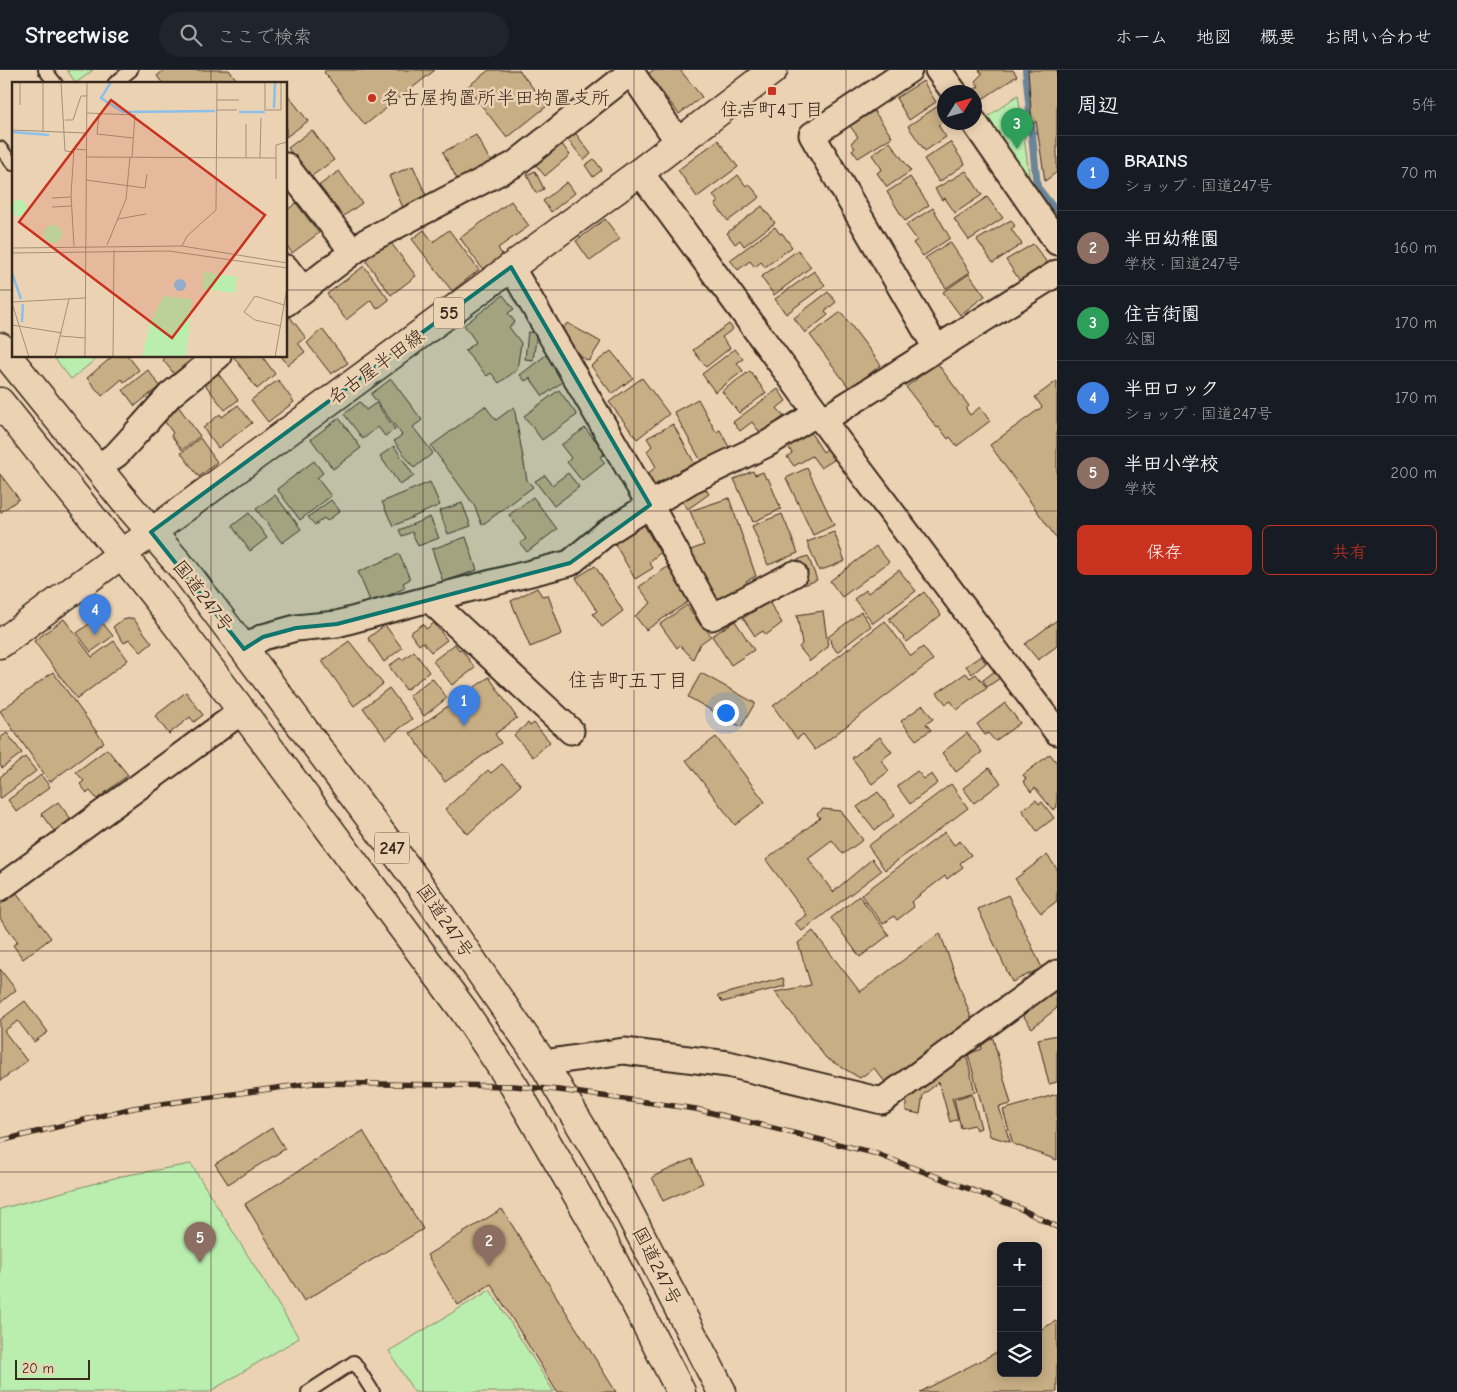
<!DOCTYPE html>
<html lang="ja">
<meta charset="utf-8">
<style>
:root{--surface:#171b24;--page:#20242c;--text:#f1f3f6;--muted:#9ea1a6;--line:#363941;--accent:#c8321e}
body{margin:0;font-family:"Comic Neue","Klee One",sans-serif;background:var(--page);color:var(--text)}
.controls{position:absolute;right:15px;bottom:15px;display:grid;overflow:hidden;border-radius:8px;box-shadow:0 2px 12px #0003}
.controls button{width:45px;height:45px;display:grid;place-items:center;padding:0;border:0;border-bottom:1px solid var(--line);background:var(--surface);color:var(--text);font:25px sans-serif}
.compass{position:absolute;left:937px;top:15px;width:45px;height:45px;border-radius:50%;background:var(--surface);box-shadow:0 2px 12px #0003;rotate:53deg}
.scale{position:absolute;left:15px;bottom:12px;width:75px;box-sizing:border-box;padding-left:5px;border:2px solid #3b2a1e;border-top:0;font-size:14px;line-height:18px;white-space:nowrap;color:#3b2a1e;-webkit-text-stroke:4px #ebd2b3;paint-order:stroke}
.you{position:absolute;left:725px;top:642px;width:18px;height:18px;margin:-12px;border:4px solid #fff;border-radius:50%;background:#1a73e8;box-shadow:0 0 0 8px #1a73e833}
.badge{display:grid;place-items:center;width:32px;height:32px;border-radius:50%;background:var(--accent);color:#fff;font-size:16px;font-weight:700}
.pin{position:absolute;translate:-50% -41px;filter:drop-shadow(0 1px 2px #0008)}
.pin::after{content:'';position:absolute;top:26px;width:18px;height:15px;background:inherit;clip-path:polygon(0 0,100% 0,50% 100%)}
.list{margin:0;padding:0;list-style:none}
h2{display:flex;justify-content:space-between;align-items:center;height:65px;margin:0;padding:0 20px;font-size:21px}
h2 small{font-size:16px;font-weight:400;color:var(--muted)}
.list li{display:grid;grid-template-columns:32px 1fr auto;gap:15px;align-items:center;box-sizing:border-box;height:75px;padding:0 20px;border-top:1px solid var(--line)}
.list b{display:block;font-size:19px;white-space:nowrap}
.list p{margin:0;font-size:16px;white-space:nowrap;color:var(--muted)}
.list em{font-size:16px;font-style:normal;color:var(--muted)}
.actions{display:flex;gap:10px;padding:15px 20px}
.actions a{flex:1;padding:11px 0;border:1px solid var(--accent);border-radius:8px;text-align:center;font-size:18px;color:var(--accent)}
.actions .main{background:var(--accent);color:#fff}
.icon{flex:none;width:28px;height:28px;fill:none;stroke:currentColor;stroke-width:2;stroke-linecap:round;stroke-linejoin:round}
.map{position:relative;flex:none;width:1057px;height:1322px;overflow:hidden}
header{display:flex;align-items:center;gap:30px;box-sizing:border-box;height:70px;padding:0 25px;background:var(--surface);border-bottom:1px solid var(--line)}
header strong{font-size:24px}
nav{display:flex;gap:28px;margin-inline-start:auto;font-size:18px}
.search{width:350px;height:45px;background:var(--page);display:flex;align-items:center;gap:12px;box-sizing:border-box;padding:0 18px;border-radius:28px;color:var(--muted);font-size:19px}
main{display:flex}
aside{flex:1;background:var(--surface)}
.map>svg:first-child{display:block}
</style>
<header>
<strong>Streetwise</strong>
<div class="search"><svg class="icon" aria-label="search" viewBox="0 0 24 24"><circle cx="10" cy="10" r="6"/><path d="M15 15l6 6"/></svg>ここで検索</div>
<nav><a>ホーム</a><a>地図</a><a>概要</a><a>お問い合わせ</a></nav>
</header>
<main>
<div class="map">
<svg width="1057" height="1322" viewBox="0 0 1057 1322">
<rect width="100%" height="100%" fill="#ebd2b3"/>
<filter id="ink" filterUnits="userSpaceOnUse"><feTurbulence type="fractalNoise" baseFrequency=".02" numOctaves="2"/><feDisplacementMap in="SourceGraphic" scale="10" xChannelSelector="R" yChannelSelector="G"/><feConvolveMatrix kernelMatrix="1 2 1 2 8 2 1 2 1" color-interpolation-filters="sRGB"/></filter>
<g filter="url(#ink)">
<!-- green -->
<path fill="#baeeae" stroke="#7a8c66" d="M67 0H93L76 13Z
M1018 25 1030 111 986 48Z
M53 286H100L71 309Z
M191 1094 299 1268 209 1322H0V1139L122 1106Z
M490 1220 554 1322H414L389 1281Z"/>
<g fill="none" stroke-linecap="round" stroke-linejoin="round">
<!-- stream -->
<path stroke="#6b8598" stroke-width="8" d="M1026 0 1037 117 1057 143"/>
</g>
<!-- building -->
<path fill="#c8ae84" stroke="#3b2a1e" d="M164 0H229L237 10 232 14H163L157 6Z
M326 0H435L365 55 324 2Z
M489 0H519L547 36 507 68 467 17Z
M653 0H680L702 27 679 44 648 4Z
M979 0H1013L1017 6 978 32 974 28V22H971L979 16 975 11 982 4Z
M1028 0H1057V102L1045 111 1036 51 1032 54Z
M923 11 936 32 909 50 896 28Z
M287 24 308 51 286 67V25Z
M938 36 944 46V51L938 55 946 67 925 81 908 56Z
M874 41 892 67 858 88 852 80 855 78 851 73 858 67 850 56Z
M312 60 334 90 309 108 288 78Z
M573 60 591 84 584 90 565 66Z
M476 65 493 96 459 113 443 82Z
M718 70 738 97 697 127 678 100Z
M890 72 911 101 887 117 877 103 882 99 872 85Z
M950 72 965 94 939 112 924 89Z
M561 73 570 85 545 106 535 94Z
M594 89 602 100 593 107 585 95Z
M413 96 429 132 405 142 389 106Z
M339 101 362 133 341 148 317 117Z
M535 101 544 119 536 123 527 105Z
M966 101 982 125 955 143 945 128 942 130 935 119Z
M738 105 746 116 749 114 760 127 728 151 715 134 718 132 713 125Z
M910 107 929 135 905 151 887 122Z
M567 112 575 123 551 142 543 131Z
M987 127 1003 148 969 170 954 149Z
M511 131 529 156 498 178 503 186 484 201 460 168Z
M296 133 319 163 292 183 286 175V141Z
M762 136 775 153 744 176 740 170 735 174 727 163Z
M933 138 950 168 923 186 913 173 917 170 906 155Z
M605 149 620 169 590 191 576 171Z
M1011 150 1015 156 1011 159 1022 174 993 193 977 170Z
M775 157 780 164 782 163 792 177 765 197 761 192 755 197 750 191 738 200 730 190Z
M424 160 433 172 449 160 479 200 452 221 412 169Z
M388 169 416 206 391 225 363 187Z
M950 172 970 202 946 218 925 188Z
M1033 174 1048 194 1020 211 1006 190Z
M798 180 811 197 774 225 761 207Z
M364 196 389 230 377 239 371 230 346 250 327 224Z
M814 201 825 215 786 244 775 229Z
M969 204 985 226 960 245 943 222Z
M828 222 836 232 825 241 828 245 805 263 794 248Z
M503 225 514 239 508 243 515 252 509 257 521 273 517 300 499 313 491 303 487 306 465 281 476 272 464 255Z
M841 242 881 295 850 319 810 265Z
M290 247 306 268 298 273 305 282 288 295 281 286H286V250Z
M567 253 601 272 589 291 581 287 562 261Z
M729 254 733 259 722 267 730 278 706 297 693 280Z
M322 259 348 293 331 304 307 273Z
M528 262 537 263 533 290 525 289Z
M735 279 743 289 737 293 743 301 715 322 702 304Z
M611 281 633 308 612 324 591 296Z
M546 285 565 310 543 326 530 308 525 311 520 305Z
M113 286H128L139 300 124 312 122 309 102 326 87 308Z
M167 286H191L193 290 175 305 163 290Z
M233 286H262L275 304 257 319Z
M937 293 969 336 966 339 970 345 980 337 990 351 957 376 950 367 948 369 939 357 937 358 906 317Z
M148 300 160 316 135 336 123 320Z
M750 301 766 323 739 343 722 321Z
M217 302 238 330 225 340 203 312Z
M642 308 669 344 637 369 609 332Z
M391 309 422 350 413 357 433 383 414 398 394 371 402 365 371 324Z
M278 310 294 332 268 352 251 330Z
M1057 311V469L990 375 1042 337 1035 327Z
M778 319 786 331 777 338 784 346 761 364 752 352 740 361 733 352Z
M559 320 577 345 542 370 524 346Z
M698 329 716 362 720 360 730 379 702 393 674 342Z
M360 332 366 340 376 333 395 359 385 366 378 357 363 369 344 344Z
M238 335 252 353 218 378 203 358 220 344 222 347Z
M178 336 200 366 182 380 171 365 173 363 162 348Z
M485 336 496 350 514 337 527 410 533 417 482 455 474 435 431 376Z
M339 348 361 378 333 399 311 369Z
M673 354 695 394 654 415 646 405 656 397 647 381 652 376 647 368Z
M585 358 606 383 600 387 605 393 582 411 567 392 571 388 561 375Z
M809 360 823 382 827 379 832 385 830 386 834 390 821 398 812 386 794 396 787 387 792 383 786 373Z
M200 368 217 392 199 407 181 383Z
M394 376 414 406 400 415 380 386Z
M314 391 323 403 317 408 331 426 300 450 277 419Z
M807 398 834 455 813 465 786 408Z
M753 401 755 405 763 402 766 409 768 408 781 439 753 452 734 409Z
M568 403 579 417 554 436 535 411 545 405 552 415Z
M0 404 19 429 0 443Z
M430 412 440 435 393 456 382 432Z
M702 414 709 424 688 439 681 430Z
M275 425 301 459 282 473 256 439Z
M533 427 557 459 527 482 520 473 526 469 509 445Z
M729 428 756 506 746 511 748 514 715 530 688 481 704 475 690 441Z
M331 430 340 441 327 451 324 448 315 455 308 447Z
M462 433 471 456 448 464 439 441Z
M249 443 267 468 250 481 232 456Z
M782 444 798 483 768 495 752 456Z
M430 447 439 468 418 476 412 462 402 466 399 460Z
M641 450 660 483 649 492 653 498 635 509 611 467Z
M834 462 845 491 819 501 807 472Z
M466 467 477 500 443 512 432 479Z
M876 476 889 492 842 527 830 511Z
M399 484 410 509 403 513 405 518 371 533 358 502Z
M808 486 817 510 804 515 794 491Z
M670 495 692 529 646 560 635 546 651 533 639 517Z
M595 496 623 541 602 557 593 544 597 541 576 508Z
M899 500 916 521 873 553 854 529 866 520 868 523Z
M537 518 542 526 548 525 562 564 530 577 511 531Z
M924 522 941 545 907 572 889 549Z
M769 532 782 553 766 565 763 561 755 566 743 548Z
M687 535 701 556 703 554 711 566 700 574 693 589 680 575 677 578 660 554Z
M823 541 828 577 810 591 799 577 802 574 797 545Z
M861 542 871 556 837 582 830 572 831 571 828 567Z
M98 547 113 566 91 582 77 563Z
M133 548 152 573 141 582 129 569 124 573 113 557 122 550Z
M64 549 92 587 114 571 128 590 77 629 34 571Z
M1057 550V576L1038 590 1025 574Z
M735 551 754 580 731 595 712 566Z
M885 551 911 586 923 577 933 590 815 680 803 664 797 669 773 636Z
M434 553 447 570 431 582 423 572 419 575 410 563 423 554 426 559Z
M385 555 402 578 384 592 368 568Z
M349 571 383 614 354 636 322 591Z
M455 574 459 580 461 579 475 598 452 615 433 591Z
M414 581 429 602 406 620 389 596 400 588 402 590Z
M981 586 986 593 972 604 966 596Z
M995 601 1000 608 987 617 983 610Z
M53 602 104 672 50 712 0 641Z
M701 603 755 633 741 657 688 627Z
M966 603 970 608 976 604 987 618 957 640 951 631 946 634 937 623Z
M489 607 517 648 495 664 501 673 445 712 410 663Z
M432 608 447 628 424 646 409 626Z
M389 618 412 649 386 669 363 638Z
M186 622 203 645 194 652 190 647 169 664 155 646Z
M1005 633 1020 653 995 671 988 663 985 665 977 654Z
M923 635 933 649 926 654 931 660 916 670 901 651Z
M528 653 530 656 534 653 550 672 533 687 514 665Z
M7 663 22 683 2 698 0 695V668Z
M967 663 982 682 956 702 942 683Z
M716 667 765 732 735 755 686 690Z
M880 667 892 682 881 690 889 701 872 714 852 688Z
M107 679 128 705 97 729 90 721 87 723 80 714 84 711 76 702Z
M1050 684 1057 693V737L1053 740 1035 718 1031 722 1023 711 1026 709 1023 705Z
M25 687 36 701 0 729V707Z
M502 694 521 715 468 764 445 739 488 700 491 703Z
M989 698 1001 713 974 733 963 718Z
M917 701 924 709 932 704 938 713 910 734 897 716Z
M41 705 50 717 17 742 8 730Z
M951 714 968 738 885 800 868 776Z
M878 722 895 745 875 760 857 737Z
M1036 730 1039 734 1042 732 1054 748 1037 761 1022 740Z
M58 732 71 749 54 761 41 744Z
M823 739 841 741 863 770 843 784 832 770 808 788 833 822 872 789 881 801 802 861 795 853 807 845 766 790 820 748 817 744Z
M945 762 954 775 960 771 971 785 960 793 963 797 947 809 945 806 911 832 914 837 897 850 894 846 883 854 861 825Z
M1047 785 1057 799V831L1041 843 1015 809Z
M16 822 51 868 23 889 13 875 18 872 0 848V835Z
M1008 825 1042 898 1012 912 978 839Z
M859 826 889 865 860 887 831 848Z
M813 861 860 922 940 863 972 950 891 1012H885L874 998 860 1008 826 988 775 922 811 915 798 873Z
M0 899 16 920 0 933Z
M783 908 785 916 723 932 717 926Z
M1055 917 1057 938 1032 958 1021 943Z
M25 931 48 962 34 972 18 951 4 961 27 991 0 1011V950Z
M992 965 1011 1034 999 1037 1010 1072 990 1066 968 984 982 979 981 973Z
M1057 965V1012L1049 1014 1038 969Z
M962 987 967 988 975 1022 952 1028 958 1049 950 1052 939 1012 923 1025 920 1044 906 1041V1029Z
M972 1024 981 1058 976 1060 974 1055 961 1058 954 1029Z
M1057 1024V1090L1013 1074 1003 1040Z
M272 1058 285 1079 228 1114 215 1094Z
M363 1061 423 1159 304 1231 245 1134Z
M692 1089 703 1113 663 1131 652 1107Z
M502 1139 616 1322H557L491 1214 458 1235 427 1185Z
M1056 1251 1057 1254V1322H920L1001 1280V1303H1038V1261Z"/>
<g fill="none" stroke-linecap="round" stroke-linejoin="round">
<defs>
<path id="lane" d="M45 0 56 14
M114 14 131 0
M0 78 13 94 14 93
M308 1322 354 1292 373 1322"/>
<path id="street" d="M909 0 812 65 936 278
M938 0 954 22
M974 52 1057 172
M286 96 353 182
M640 102 817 343 1057 662
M511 197 650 435 712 547 794 504
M286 198 303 220
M286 233 367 171 515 94 631 2 679 73
M823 350 1057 203
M97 398 117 384 129 371 170 325 218 286
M429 529 571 661
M244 579 263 567 296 558 337 554 429 529 570 493 606 463 650 435 690 411 767 374 817 343
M0 818 242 641
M543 993 624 981 728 994 882 1031 1057 903"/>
<path id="secondary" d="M0 574 122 484"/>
<path id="primary" d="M122 484 640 102 773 0"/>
<path id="highway" d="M0 277 122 428 186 502 244 579 422 818 543 993 605 1096 722 1322
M0 332 155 526 242 641 464 941 514 1016 596 1157 681 1322"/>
</defs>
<!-- lane casing -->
<use href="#lane" stroke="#3b2a1e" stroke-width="16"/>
<!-- street casing -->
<use href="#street" stroke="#3b2a1e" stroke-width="29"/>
<!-- secondary casing -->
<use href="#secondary" stroke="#3b2a1e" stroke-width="31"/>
<!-- primary casing -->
<use href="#primary" stroke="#3b2a1e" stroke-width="31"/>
<!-- highway casing -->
<use href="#highway" stroke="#3b2a1e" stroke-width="31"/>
<!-- lane -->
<use href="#lane" stroke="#ebd2b3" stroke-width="12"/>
<!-- street -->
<use href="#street" stroke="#ebd2b3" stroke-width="25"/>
<!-- secondary -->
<use href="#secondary" stroke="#ebd2b3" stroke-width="28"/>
<!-- primary -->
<use href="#primary" stroke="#ebd2b3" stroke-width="28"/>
<!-- highway -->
<use href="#highway" stroke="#ebd2b3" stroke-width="28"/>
<defs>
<path id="rail" d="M0 1071 133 1038 313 1013 514 1016 559 1020 696 1039 874 1083 1017 1137 1057 1157"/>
</defs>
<!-- rail casing -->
<use href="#rail" stroke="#3b2a1e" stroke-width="5.5"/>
<!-- rail -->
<use href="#rail" stroke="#ebd2b3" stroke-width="4" stroke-dasharray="11" stroke-linecap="butt"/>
</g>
</g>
<!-- marked area -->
<path fill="#0f766e" fill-opacity="0.2" stroke="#0f766e" stroke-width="4" stroke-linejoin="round" d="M511 197 650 435 570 493 337 554 296 558 263 567 244 579 151 462Z"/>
<!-- grid -->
<path fill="none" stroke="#3b2a1e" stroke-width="1" stroke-opacity="0.55" d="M211 0V14M423 0V1322M634 0V1322M846 0V1322M0 220H14M286 220H1057M211 286V1322M0 441H1057M0 661H1057M0 881H1057M0 1102H1057"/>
<!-- markers -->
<g fill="#c8321e" stroke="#ebd2b3" stroke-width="2">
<rect x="767" y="16" width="10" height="10" rx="2.5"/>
<circle cx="372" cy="28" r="5"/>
</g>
<g text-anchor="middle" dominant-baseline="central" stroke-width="5" stroke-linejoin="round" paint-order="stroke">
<!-- shield labels -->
<g fill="#ebd2b3" stroke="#705c4b" stroke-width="1">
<rect x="434" y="227.5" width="30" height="31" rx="4"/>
<rect x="374.5" y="762.5" width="35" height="31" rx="4"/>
</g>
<g font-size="18" font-weight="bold" fill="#3b2a1e">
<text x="449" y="243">55</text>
<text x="392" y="778">247</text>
</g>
<!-- poi labels -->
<g font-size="19" fill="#3b2a1e" stroke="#ebd2b3" text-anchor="start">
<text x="382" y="28">名古屋拘置所半田拘置支所</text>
<text x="772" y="40" text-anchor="middle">住吉町4丁目</text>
</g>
<!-- street labels -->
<g font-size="19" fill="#3b2a1e" stroke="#ebd2b3">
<text transform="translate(376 297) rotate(-36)">名古屋半田線</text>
<text transform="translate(203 526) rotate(52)">国道247号</text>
<text transform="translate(445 851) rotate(55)">国道247号</text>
<text transform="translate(657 1196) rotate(63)">国道247号</text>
</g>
<!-- neighbourhood labels -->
<g font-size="20" fill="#3b2a1e" stroke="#ebd2b3">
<text x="628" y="610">住吉町五丁目</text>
</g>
</g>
<!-- overview -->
<g transform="translate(12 12)">
<rect width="275" height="275" fill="#ebd2b3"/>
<path d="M-1 126a8 8 0 1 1 16 0a8 8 0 1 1-16 0ZM32 152a9 9 0 1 1 18 0a9 9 0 1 1-18 0ZM192 190 225 195 223 211 190 207ZM151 214 180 217 174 275H130L138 242Z" fill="#baeeae"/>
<path d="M162 203a6 6 0 1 1 12 0a6 6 0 1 1-12 0Z" fill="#8bc1e9"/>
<path fill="none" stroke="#8bc1e9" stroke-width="2.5" d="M99 0 89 16 111 30 203 29M262 26 263 0M227 30H253M0 50 37 53M0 191 9 217M10 240 11 222"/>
<path fill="none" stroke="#a58f77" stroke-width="1" d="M49 0 53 69 62 70M253 0V28H269V0M205 18H227M8 23V0M205 28H225M75 31 123 33 120 75M87 31 85 52 121 56M53 38H61L69 14H75M0 48 74 51M31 50V0M75 75 264 76M234 76V42M248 76 249 36M264 97V63L275 60M74 98 133 106 135 92M40 116 59 115M40 125 59 124M106 137 134 132M95 163 114 117 118 75M62 164 59 113 62 67 75 68M170 164 175 154 204 128 205 0M0 166 170 164 275 181M0 171 157 169 275 186M0 220 73 216M0 221 17 275M0 243 50 251M269 244 243 238 232 230 243 214 272 223M49 254 73 256M43 275 57 217M73 275 75 0M101 275 102 168M263 275 275 206"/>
<path fill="#c8321e" fill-opacity="0.15" stroke="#c8321e" stroke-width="2.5" d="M99 18 253 133 160 256 7 140Z"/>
<rect width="275" height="275" fill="none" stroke="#3b2a1e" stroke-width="2.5"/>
</g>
</svg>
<div class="controls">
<button>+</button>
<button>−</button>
<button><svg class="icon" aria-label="layers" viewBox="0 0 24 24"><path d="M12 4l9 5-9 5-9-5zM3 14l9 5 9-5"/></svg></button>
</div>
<svg class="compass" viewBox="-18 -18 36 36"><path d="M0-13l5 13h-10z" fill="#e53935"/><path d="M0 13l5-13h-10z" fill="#9ea1a6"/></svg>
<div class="scale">20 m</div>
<div class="you"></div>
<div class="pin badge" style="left:464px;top:656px;background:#3f7fe0">1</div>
<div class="pin badge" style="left:489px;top:1196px;background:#8d6e63">2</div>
<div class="pin badge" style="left:1017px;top:79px;background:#2e9e5b">3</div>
<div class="pin badge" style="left:95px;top:565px;background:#3f7fe0">4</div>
<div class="pin badge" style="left:200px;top:1193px;background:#8d6e63">5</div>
</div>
<aside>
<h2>周辺<small>5件</small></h2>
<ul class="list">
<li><span class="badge" style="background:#3f7fe0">1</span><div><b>BRAINS</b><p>ショップ · 国道247号</p></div><em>70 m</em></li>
<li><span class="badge" style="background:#8d6e63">2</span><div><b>半田幼稚園</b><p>学校 · 国道247号</p></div><em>160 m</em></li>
<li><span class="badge" style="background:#2e9e5b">3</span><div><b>住吉街園</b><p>公園</p></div><em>170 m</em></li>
<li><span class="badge" style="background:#3f7fe0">4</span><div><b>半田ロック</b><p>ショップ · 国道247号</p></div><em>170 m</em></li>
<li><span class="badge" style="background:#8d6e63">5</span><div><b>半田小学校</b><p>学校</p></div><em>200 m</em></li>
</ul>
<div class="actions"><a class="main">保存</a><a>共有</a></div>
</aside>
</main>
